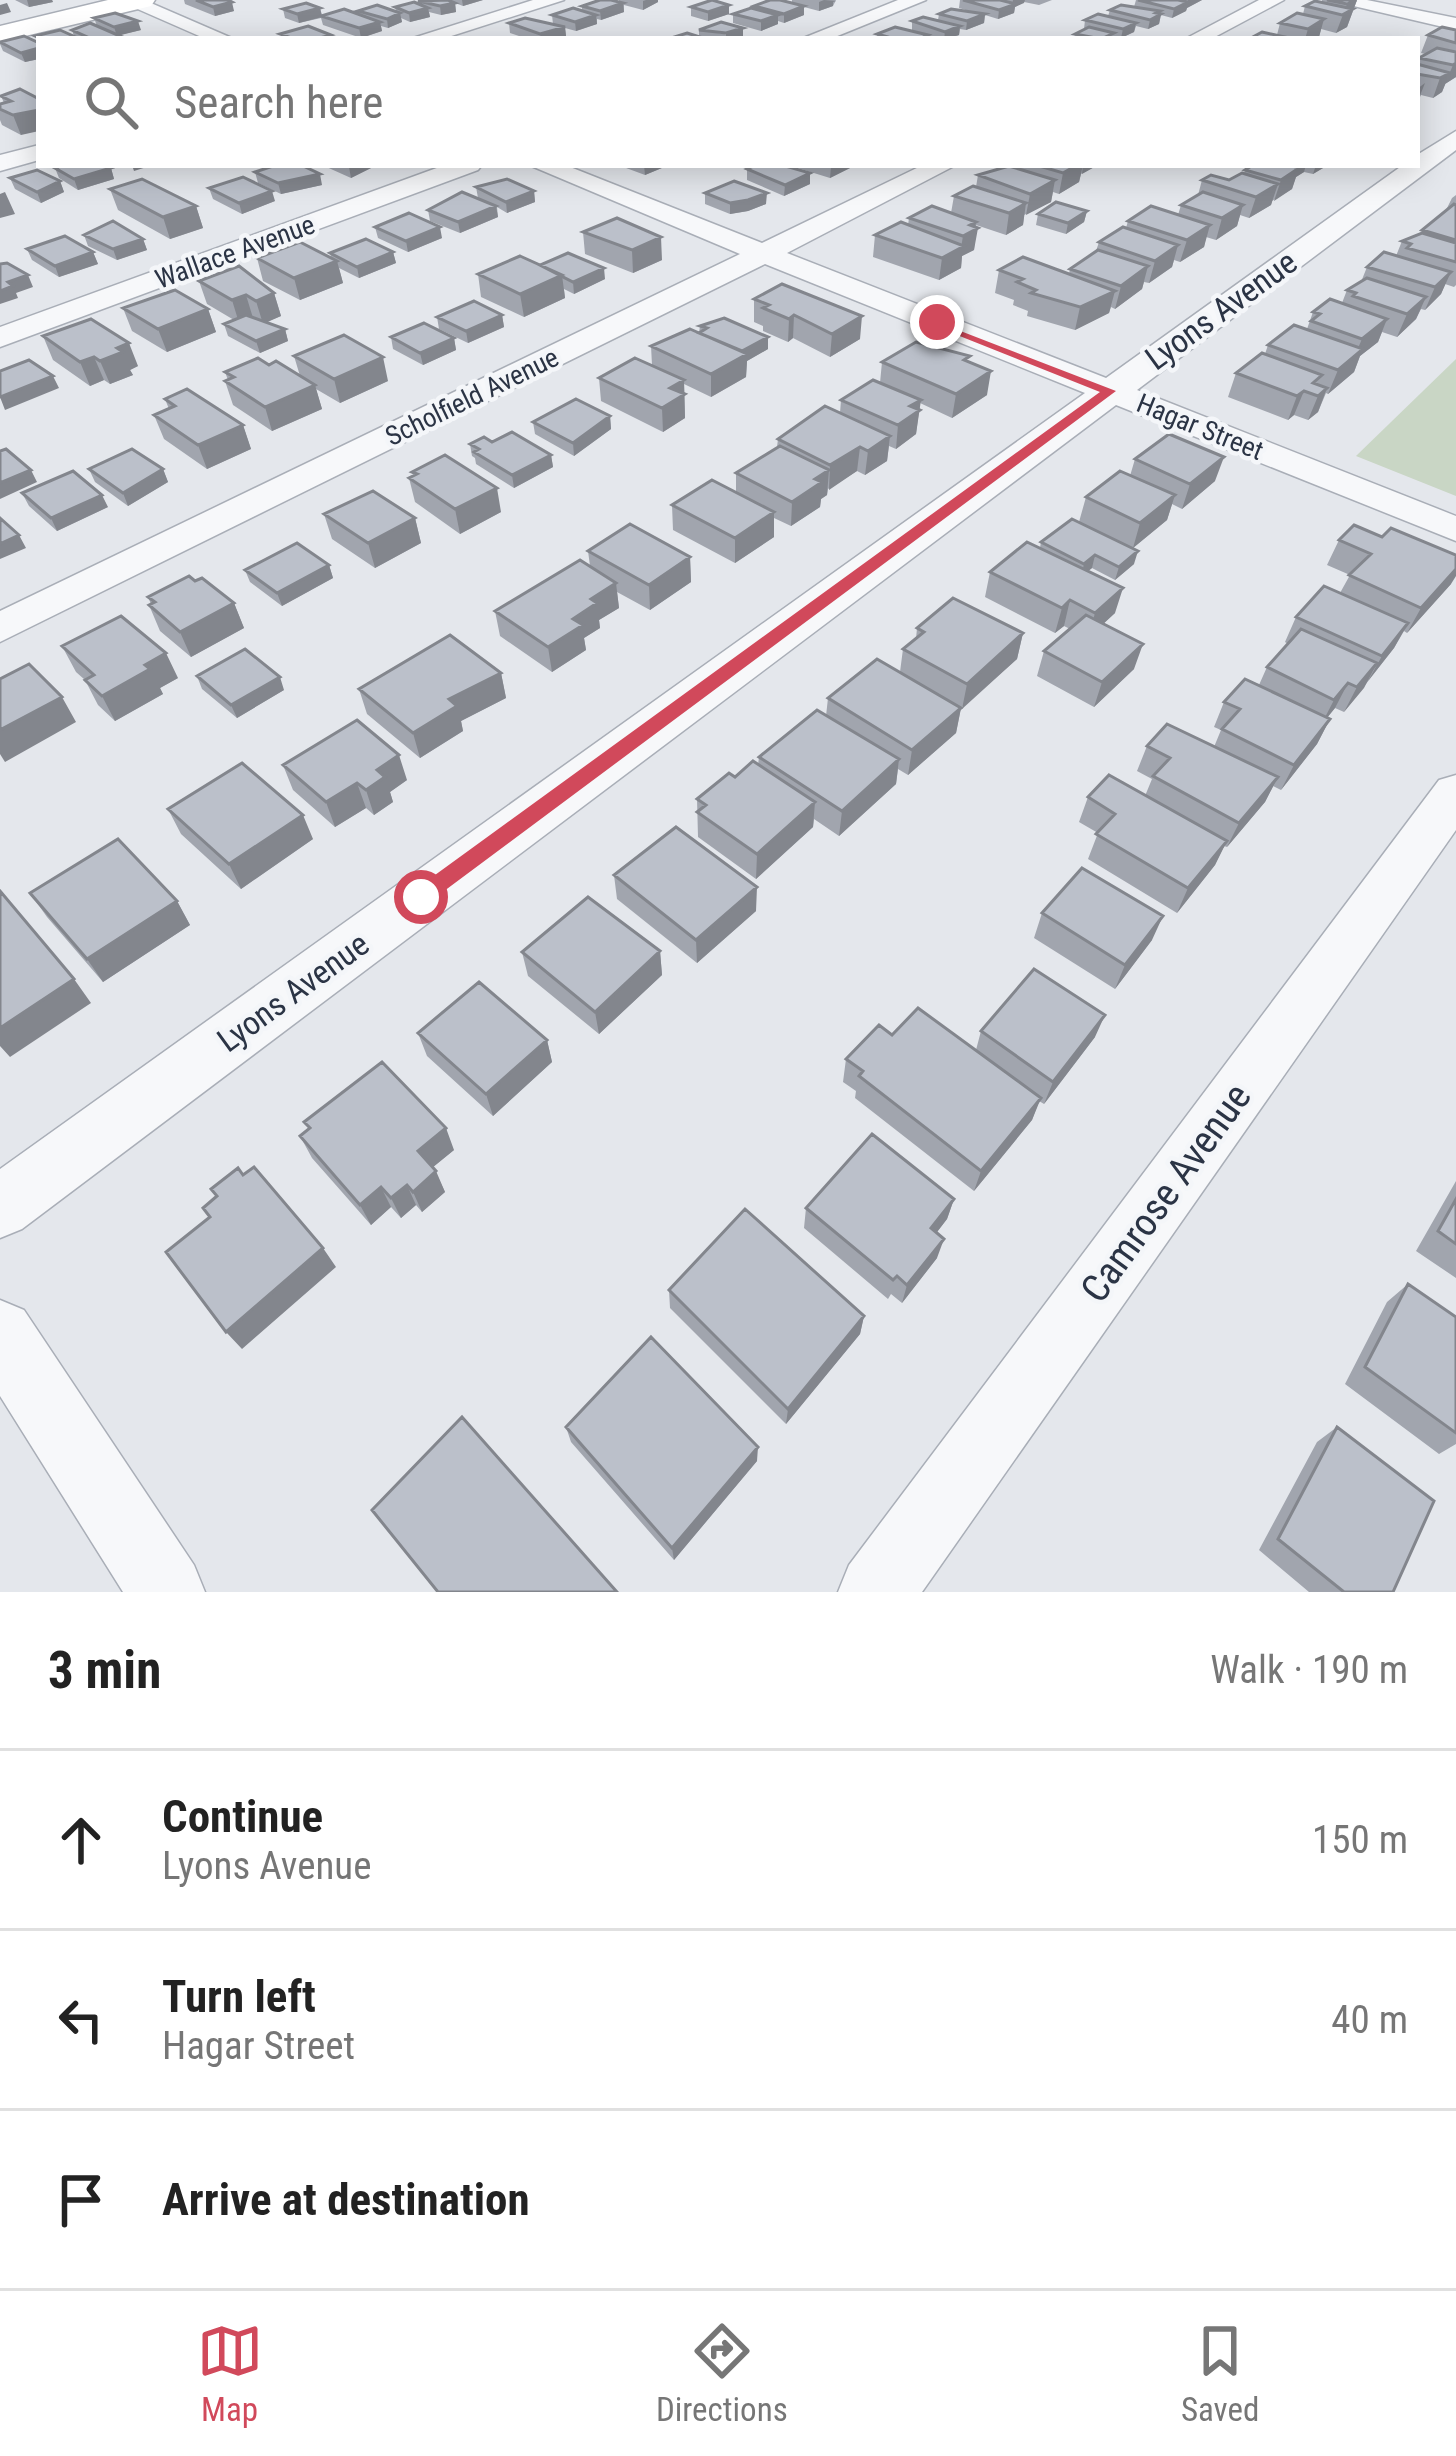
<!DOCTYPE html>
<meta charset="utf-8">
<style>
:root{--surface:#fff;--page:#f2f2f2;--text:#222;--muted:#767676;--line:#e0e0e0;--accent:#d1495b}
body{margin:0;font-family:"Roboto Condensed",sans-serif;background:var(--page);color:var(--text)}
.stop{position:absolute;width:36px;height:36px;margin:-27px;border:9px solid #d1495b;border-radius:50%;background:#fff}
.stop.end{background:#d1495b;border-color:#fff;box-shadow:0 3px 12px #0008}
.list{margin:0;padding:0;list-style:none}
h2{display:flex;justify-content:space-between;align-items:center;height:156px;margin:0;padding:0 48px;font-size:51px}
h2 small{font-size:39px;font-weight:400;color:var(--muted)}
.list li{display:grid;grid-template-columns:78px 1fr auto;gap:36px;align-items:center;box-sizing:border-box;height:180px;padding:0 48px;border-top:3px solid var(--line)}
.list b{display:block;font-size:45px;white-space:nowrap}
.list p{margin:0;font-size:39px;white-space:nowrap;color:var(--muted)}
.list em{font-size:39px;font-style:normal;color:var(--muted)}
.icon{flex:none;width:66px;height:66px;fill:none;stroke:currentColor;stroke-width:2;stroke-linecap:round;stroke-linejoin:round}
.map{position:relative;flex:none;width:1456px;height:1592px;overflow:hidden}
.search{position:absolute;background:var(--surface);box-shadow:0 6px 30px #0003;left:36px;right:36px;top:36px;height:132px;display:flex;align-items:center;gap:30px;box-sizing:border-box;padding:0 42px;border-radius:0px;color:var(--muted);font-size:45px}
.sheet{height:696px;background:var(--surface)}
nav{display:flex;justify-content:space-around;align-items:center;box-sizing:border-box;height:168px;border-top:3px solid var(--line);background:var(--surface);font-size:33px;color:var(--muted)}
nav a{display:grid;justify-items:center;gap:6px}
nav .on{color:var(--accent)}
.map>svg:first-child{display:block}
</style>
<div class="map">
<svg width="1456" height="1592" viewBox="0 0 1456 1592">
<rect width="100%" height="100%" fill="#e4e7ec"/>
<!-- green -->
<path fill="#c9d6c5" d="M1456 359V496L1356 456Z"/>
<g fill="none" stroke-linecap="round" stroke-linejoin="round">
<defs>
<path id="street" d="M117 0H144L234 39H206Z
M533 0H564L442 39H410Z
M898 0H926L830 39H801Z
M1259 0H1284L1211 39H1185Z
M1328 0H1367L1456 18V30Z
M1456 131V150L1137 390 1456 516V541L1116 405 22 1229 0 1238V1169L1085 393 765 264 0 642V611L740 254 529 165H565L762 243 923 165H956L787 253 1106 378 1403 165H1417V155Z
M39 145V160L0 171V155Z
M445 165H482L478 170 0 347V327Z
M1456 775V830L922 1592H838L849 1565 1439 780Z
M0 1300 24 1310 194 1565 205 1592H123L0 1396Z"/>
<path id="secondary" d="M108 0H155L151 6 0 42V26Z"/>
</defs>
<!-- street casing -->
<use href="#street" stroke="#a9aeb7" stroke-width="3"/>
<!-- secondary casing -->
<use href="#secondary" stroke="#a9aeb7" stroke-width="3"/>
<!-- street -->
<use href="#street" fill="#f7f8fa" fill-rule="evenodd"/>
<!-- secondary -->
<use href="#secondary" fill="#fff" fill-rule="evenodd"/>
</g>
<!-- wall -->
<path fill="#a1a5ae" d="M15 0H52L53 2 29 7Z
M184 0H228L234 11 215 16 185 4Z
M421 0H483L463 6 455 3 456 12 441 15 429 12 430 17 410 22 401 18 402 22 388 28 381 26 382 31 361 38 323 25 321 18 299 23 285 18 283 9 320 8 322 15 359 14 358 11H396L395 7 419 4 418 1Z
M619 0H658V2L643 10 624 5V12L601 20 597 19V24L576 31 565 28 566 36 556 39H528L510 33 509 23 553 24 552 15 582 11V6L619 2Z
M792 0H836L833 6 819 11 804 7V15L784 23 778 21V24L761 31 733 23V14L754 8V6L792 3Z
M960 0H1052L1039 5 1024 2 1015 7 1014 13 998 19 985 15 984 23 966 30 960 29 959 35 950 39H937L928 36 927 39H877V34H922L912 30V21L938 20 939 14 972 12 959 8Z
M1136 0H1202L1187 8 1186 11 1172 18 1161 15 1159 24 1148 29 1136 26 1134 32 1121 38 1113 37 1112 39H1074L1075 34 1084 29 1085 20 1108 16 1110 10 1134 7Z
M1322 0H1357L1347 27 1336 33 1321 29 1319 37 1316 39H1249L1277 35 1280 23 1303 14 1305 6 1322 2Z
M691 7 729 14 708 21 691 16Z
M94 18 141 30 119 35 127 39H39V59L25 62 3 51 0 44V42L38 43 35 36H74L72 30 97 26Z
M699 30 743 37 737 39H668L699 37Z
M1456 30V77L1445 84 1442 92 1433 98 1421 95 1417 103V62L1419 58 1425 54 1421 53 1428 35Z
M20 89 21 135 2 125 0 120V104L4 103 1 96Z
M322 165H375V166L351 178Z
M618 165H669L645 175Z
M788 165H853L852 167 830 178Z
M1018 165H1098L1081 174 1079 182 1059 194 1053 192 1051 202 1024 215 1023 225 1006 235 976 225 974 250 962 256 961 268 939 280 873 257 875 235 908 225 909 218 951 213 954 196 976 187 978 175 1018 168Z
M1252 165H1328L1313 174 1304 172 1296 177 1292 189 1272 201 1271 205 1249 218 1240 215 1237 226 1216 240 1206 237 1204 247 1180 262 1174 260 1172 267 1149 283 1144 282 1142 289 1115 309 1111 307 1109 313 1075 330 1027 316 1028 311 1013 305 1014 300 995 293 999 270 1069 274 1070 269 1096 251 1099 242 1126 228 1128 221 1178 215 1181 205 1198 195 1202 180H1229L1244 174 1245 170Z
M55 168H111L114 179 78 190 59 178Z
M747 169 810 173V184L784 196 747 180Z
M255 172 322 185 281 194 258 183Z
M10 178 60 181 64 192 41 203 15 189Z
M476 187 534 191 535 202 507 213 497 207 498 217 460 233 430 221 428 210 486 202 478 198Z
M209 188 275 201 242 214 213 199Z
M110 189 196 206 203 228 170 239 118 210Z
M705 193 766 204 748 211 730 214 705 204Z
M1456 195V285L1454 287 1445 284 1441 294 1425 310 1421 309 1416 319 1397 337 1382 332 1378 342 1360 356 1354 372 1328 394 1326 393 1318 412 1308 420 1294 415 1288 420 1228 397 1236 373 1265 354 1268 345 1307 329 1313 312 1342 303 1347 290 1361 282 1367 267 1396 256 1402 241 1421 233 1446 210 1452 198Z
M1087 211 1084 222 1066 234 1036 225 1038 214Z
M375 227 442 238 408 252 378 238Z
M583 232 662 260 633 273 585 254Z
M84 235 143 239 147 250 117 260 88 246Z
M27 249 93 252 98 264 59 277 32 260Z
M393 252 396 263 359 278 339 268 343 283 300 300 263 281 257 258 331 257 330 253Z
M540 265 605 279 574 294 564 289 565 298 524 317 481 297 478 274Z
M199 281 274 293 281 316 266 322 285 329 288 341 260 353 228 336 224 324 234 320 207 304Z
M754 299 860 339 830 357 793 338 788 342 763 331V326L754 322Z
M123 308 208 309 216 332 167 352 132 331Z
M502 315 504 327 468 343 439 329 437 317Z
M700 326 768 337V349L747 361 746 377 711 397 684 384 685 418 663 432 601 401 599 378 652 365 651 346 699 333Z
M43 336 138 366 130 370 133 375 110 384 104 380 90 386 53 360Z
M391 337 454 338 456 350 423 365 393 349Z
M294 356 388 381 340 403 316 389 322 409 272 431 233 405 225 381 228 380 225 372 269 365 300 376Z
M882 362H969L987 395 952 418 920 403 916 434 896 449 889 446 887 461 865 475 857 471 828 489 827 495 821 499 820 507 791 526 774 518V537L735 563 673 530 672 505 736 492V473L777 447 778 439 840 413 841 400 880 383Z
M165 399 243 425 251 449 207 469 164 439 154 415 169 409Z
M610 416 611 429 574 456 535 434 533 422Z
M492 442 551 455 553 467 514 488 476 464 475 458 472 456 470 444Z
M1135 459 1215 481 1182 509 1172 504 1167 520 1133 548 1079 522 1086 497 1130 476Z
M89 469H163L168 482 128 506 95 482Z
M412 472 501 512 460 534 415 502 409 478 413 476Z
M22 493 108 507 57 531 29 506Z
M324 514 415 518 421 543 375 568 332 539Z
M1339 540 1451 584 1407 633 1404 631 1394 648 1344 712 1335 708 1327 718 1330 719 1317 744 1281 790 1273 786 1265 802 1227 847 1224 846 1215 865 1177 913 1088 859 1098 833 1079 822 1088 797 1145 796 1152 779 1137 771 1147 746 1214 747 1221 730 1214 727 1224 702 1259 685 1267 667 1288 644 1285 642 1296 617 1340 593 1350 575 1327 565Z
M1041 542 1134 564 1115 580 1092 568 1088 571 1115 613 1103 624 1134 669 1094 707 1037 676 1044 651 1070 629 1064 626 1055 633 985 597 990 572 1040 548Z
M588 551 690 557 691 582 650 610 617 592 619 608 599 620 600 628 584 638 586 650 552 672 500 636 495 611 590 566Z
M329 565 333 578 282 606 250 582 245 570Z
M195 581 234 603 244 628 191 657 160 631 149 605 151 604 148 597Z
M917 628 1023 633 1017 659 961 708 956 733 908 775 898 769 896 784 839 836 814 819 813 827 756 879 698 837 697 799 758 765 759 757 826 716 828 698 900 672 903 649 916 639Z
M62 646 178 678 160 688 163 694 115 721 98 705 85 680 76 672Z
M501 673 506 698 461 721 463 731 420 758 367 714 359 689Z
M197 676 284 690 237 718 202 689Z
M283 765 407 780 390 792 393 802 374 815 366 808 335 827 293 790Z
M168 809 313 839 241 889 181 834Z
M614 875 756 911 697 963 617 899Z
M30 893 177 901 190 925 103 982 47 917Z
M1042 913 1152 940 1115 989 1034 938Z
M660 951 662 975 599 1034 528 976 522 952Z
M981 1031 1095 1037 1044 1104 1039 1101 1032 1120 974 1191 855 1098 856 1091 843 1082 846 1059 892 1035 976 1050Z
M418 1033 547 1040 552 1062 493 1116 427 1056Z
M304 1122 454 1150 433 1167 445 1192 422 1212 416 1205 401 1218 391 1207 371 1225 312 1158 300 1136 309 1129Z
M1456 1181V1278L1416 1251Z
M954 1199 947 1219 936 1233 937 1258 902 1303 891 1294 888 1299 804 1228 806 1208Z
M1408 1284 1456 1317V1444L1439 1454 1345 1384 1387 1302Z
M669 1290 864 1316 860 1334 786 1424 670 1308Z
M566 1427 757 1461 674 1560 571 1442Z
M1337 1427 1393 1592H1309L1259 1550 1317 1442Z"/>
<!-- shaded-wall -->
<path fill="#83868d" d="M27 0H52L53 2 29 7Z
M462 0H483L463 6Z
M646 0H658V2L643 10V1Z
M824 0 836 1 833 2V6L819 11V2Z
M1013 0H1025L1024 3 1015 7 1014 13 998 19 999 10 1012 5Z
M1188 0H1202L1187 8 1186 11 1172 18 1174 9 1188 2Z
M1357 0 1347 27 1336 33 1347 4Z
M232 2 234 11 215 16 213 7Z
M7 3 11 12 0 15V5Z
M455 3 456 12 441 15 440 6Z
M623 3 624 12 601 20 600 11Z
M729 5V14L708 21V12Z
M804 6V15L784 23V14Z
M320 8 322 17 299 23 297 14Z
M428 8 430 17 410 22 409 13Z
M1160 11 1159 16 1161 14 1159 24 1148 29 1150 20Z
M400 13 402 22 388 28 387 19Z
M985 14 984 23 966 30 967 21Z
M596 15 597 24 576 31 575 22Z
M778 15V24L761 31V21Z
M1324 19 1319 37 1316 39H1305L1308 29Z
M138 21 141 30 117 36 114 27Z
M380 22 382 31 361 38 359 28Z
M1136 23 1134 32 1121 38 1123 29Z
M960 26 959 35 944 39 945 32Z
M565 27 566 36 556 39H541L540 34Z
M743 28V37L726 39V33Z
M39 48V59L25 62 21 53Z
M1456 63V77L1445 84 1453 65Z
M1450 73 1442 92 1433 98 1440 78Z
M1425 83 1417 103V89Z
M39 110V131L21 135 13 115Z
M132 165H153L134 171Z
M353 165H375V166L351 178 349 167Z
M644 165H669L645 175Z
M836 165H853L852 167 830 178 831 167Z
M1077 165H1083L1079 182 1059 194 1063 173Z
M1083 165H1098L1082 174Z
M1297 165H1306L1304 172 1296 177 1292 189 1274 201 1281 180 1296 170Z
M1316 165H1328L1313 174Z
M111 168 114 179 78 190 74 179Z
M810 173V184L784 196 785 185Z
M320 174 322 185 281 194 278 183Z
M1055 180 1051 202 1026 215 1030 194Z
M60 181 64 192 41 203 37 192Z
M1278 184 1271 205 1249 218 1256 197Z
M272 191 275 201 242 214 239 203Z
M534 191 535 202 507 213 506 202Z
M5 192 15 214 0 218V194Z
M767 193 766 204 748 211 730 214V203Z
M1026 203 1023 225 1006 235 1009 213Z
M1243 205 1237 226 1216 240 1222 218Z
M196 206 203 228 170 239 163 217Z
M496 206 498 217 460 233 458 222Z
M1087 211 1084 222 1066 234 1068 223Z
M976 222 975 229 978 228 974 250 962 256 961 268 939 280 942 258 961 248 963 236 970 225Z
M1210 225 1204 247 1180 262 1187 240Z
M440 227 442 238 408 252 406 241Z
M661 237 662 260 633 273 632 250Z
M143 239 147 250 117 260 113 249Z
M1178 245 1172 267 1149 283 1155 261Z
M93 252 98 264 59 277 55 266Z
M393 252 396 263 359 278 357 267Z
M337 261 343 283 300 300 294 278Z
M1148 266 1142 289 1115 309 1121 286Z
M604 268 605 279 574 294 573 282Z
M1451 272 1441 294 1425 310 1435 287Z
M28 275 33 287 16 293 18 298 0 304V291L8 282Z
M562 275 565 298 524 317 520 294Z
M1115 291 1109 313 1075 330 1080 307Z
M274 293 281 316 263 324 256 301Z
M246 295 253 318 239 323 232 300Z
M1426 297 1416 319 1397 337 1407 314Z
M208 309 216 332 167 352 158 329Z
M502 315 504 327 468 343 466 331Z
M794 315 793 338 788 342 789 319Z
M862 316 860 339 830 357 832 334Z
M1387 319 1378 342 1360 356 1354 372 1328 394 1338 370 1355 355 1362 339Z
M285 329 288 341 260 353 256 341Z
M768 337V349L747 361 746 377 711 397V374L737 354Z
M454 338 456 350 423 365 420 353Z
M129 343 138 366 130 370 133 375 110 384 100 361 117 348Z
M94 357 104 380 90 386 80 362Z
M383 357 388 381 340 403 334 379Z
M991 371 987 395 952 418 956 394Z
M53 376 59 388 5 410 0 397Z
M684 380 685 418 663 432 662 408 670 388Z
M315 385 322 409 272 431 265 407Z
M1327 388 1318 412 1308 420 1318 396Z
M1304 391 1294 415 1288 420 1297 396Z
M921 400 916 434 896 449 898 425 910 406Z
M610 416 611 429 574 456 573 443Z
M243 425 251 449 207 469 198 445Z
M890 436 887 461 865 475 868 451Z
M860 447 857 471 829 490 830 465Z
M551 455 553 467 514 488 512 475Z
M1224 457 1215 481 1182 509 1190 484Z
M163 469 168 482 128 506 123 493Z
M31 470 37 482 0 499V483Z
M829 470 827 495 821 499 820 507 791 526 792 502 815 479Z
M497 488 501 512 460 534 455 509Z
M102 495 108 507 57 531 51 518Z
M1175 495 1167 520 1133 548 1140 523Z
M774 512V537L735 563V538Z
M415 518 421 543 375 568 368 543Z
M19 535 26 548 0 559V544Z
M1138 551 1134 564 1115 580 1119 567Z
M1095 555 1092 568 1081 577 1084 564Z
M690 557 691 582 650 610 649 585Z
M329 565 333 578 282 606 277 593Z
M1456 569V576L1451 584 1407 633 1421 608Z
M616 583 619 608 599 620 600 628 584 638 586 650 552 672 548 647 591 599Z
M1123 588 1115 613 1088 638 1095 613Z
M1070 600 1064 626 1055 633 1062 608Z
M234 603 244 628 191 657 180 632Z
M1408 623 1394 648 1368 681 1382 656Z
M1023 633 1017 659 962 709 967 684Z
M1143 644 1134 669 1094 707 1102 682Z
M166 653 178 678 160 688 163 694 115 721 102 696 145 665Z
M1377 663 1364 688 1344 712 1357 687Z
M501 673 506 698 461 721 463 731 420 758 413 733 449 699Z
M280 677 284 690 237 718 231 705Z
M1348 683 1335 708 1321 725 1334 700Z
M62 697 76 722 5 762 0 754V730Z
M961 708 956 733 908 775 912 750Z
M1330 719 1317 744 1281 790 1294 765Z
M399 755 407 780 390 792 393 802 374 815 366 790 377 770Z
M899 759 896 784 839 836 842 811Z
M1278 777 1265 802 1227 847 1239 823Z
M357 783 366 808 335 827 326 802Z
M815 802 813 827 756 879 757 854Z
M303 815 313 839 241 889 229 864Z
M1227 841 1215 865 1177 913 1188 888Z
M757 887 756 911 697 963 696 940Z
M177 901 190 925 103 982 87 959Z
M1163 916 1152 940 1115 989 1125 965Z
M660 951 662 975 599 1034 595 1012Z
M74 979 91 1003 10 1057 0 1046V1028Z
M1105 1015 1095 1037 1044 1104 1053 1082Z
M547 1040 552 1062 493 1116 486 1094Z
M1041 1098 1032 1120 974 1191 981 1171Z
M446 1128 454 1150 427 1172 418 1151Z
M436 1171 445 1192 422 1212 413 1192Z
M407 1185 416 1205 401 1218 391 1198Z
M381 1187 391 1207 371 1225 360 1205Z
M954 1199 947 1219 925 1248 931 1228Z
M944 1239 937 1258 902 1303 907 1285Z
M323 1248 336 1267 242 1349 226 1332Z
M864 1316 860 1334 786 1424 788 1409Z
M758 1447 757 1461 674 1560 672 1548Z"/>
<!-- building -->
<path fill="#bbc0ca" stroke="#83868d" stroke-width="3" d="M196 0H228L232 2 213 7Z
M448 0 455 3 440 6 418 1Z
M600 0H611L623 3 600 11 582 6Z
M712 0 729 5 708 12 691 7Z
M770 0H780L804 6 784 14 754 6Z
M963 0H1000L1016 4 999 10Z
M1138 0H1178L1188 2 1174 9Z
M1327 0H1356L1347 4Z
M1315 1 1353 9 1342 15 1305 6Z
M414 2 428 8 409 13 395 7Z
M306 3 320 8 297 14 283 9Z
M377 5 400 13 387 19 358 11Z
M1121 5 1160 11 1156 13 1161 14 1150 20 1110 10Z
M573 8 596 15 575 22 552 15Z
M751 8 778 15 761 21 733 14Z
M344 9 380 22 359 28 321 16Z
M951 9 985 14 967 21 939 14Z
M115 13 138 21 114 27 94 18Z
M1297 13 1324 19 1308 29 1280 23Z
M1098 14 1136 23 1123 29 1085 20Z
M923 17 960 26 945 32 912 21Z
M525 18 565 27 540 34 509 23Z
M721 22 743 28 726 33 699 30Z
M90 23 127 39H92L72 30Z
M308 26 331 35 316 39H294L280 34Z
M895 27 928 35 919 39H895L877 34Z
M1089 27 1114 33 1101 39 1075 34Z
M1442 27 1456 30V43L1428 35Z
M60 30 80 39H42L35 36Z
M1262 32 1294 39H1249Z
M687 33 706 39H668Z
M24 36 39 43V48L21 53 0 42Z
M1437 48 1456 52V63L1453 65 1419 58Z
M1417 64 1450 73 1440 78 1417 74Z
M20 89 39 99V110L13 115 0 109V104L11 101 1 96Z
M64 165H105L111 168 74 179 55 168Z
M276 165H301L320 174 278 183 255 172Z
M756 165H782L810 173 785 185 747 169Z
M1036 165H1077L1063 173Z
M1253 165H1289L1299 168 1281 180 1245 170Z
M1009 166 1055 180 1030 194 978 175Z
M37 170 60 181 37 192 10 178Z
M1242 173 1278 184 1256 197 1202 180 1211 175 1229 180Z
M243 177 272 191 239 203 209 188Z
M142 179 196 206 163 217 110 189Z
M507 179 534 191 506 202 476 187Z
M734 181 767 193 748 200 730 203 705 193Z
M973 186 1026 203 1009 213 954 196Z
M462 192 496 206 458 222 428 210Z
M1203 192 1243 205 1222 218 1181 205Z
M1056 202 1087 211 1068 223 1038 214Z
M1454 204 1456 205V240L1422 230Z
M932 206 976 222 970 225 978 228 963 236 909 218Z
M1151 206 1210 225 1187 240 1128 221Z
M409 213 440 227 406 241 375 227Z
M617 218 661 237 632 250 583 232Z
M113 221 143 239 113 249 84 235Z
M901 222 964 246 942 258 875 235Z
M1123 227 1178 245 1155 261 1099 242Z
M1422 233 1456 243V262L1407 248 1411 244 1402 241Z
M65 236 93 252 55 266 27 249Z
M366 239 393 252 357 267 330 253Z
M300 242 337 261 294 278 257 258Z
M1098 250 1148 266 1121 286 1070 269Z
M1384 252 1451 272 1435 287 1367 267Z
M568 253 604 268 573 282 540 265Z
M520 256 562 275 520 294 478 274Z
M1023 257 1115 291 1080 307 1031 293 1036 290 1017 282 1023 279 999 270Z
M7 263 28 275 8 282 13 286 0 291V264Z
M239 266 274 293 256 301 246 295 232 300 199 281Z
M1367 278 1426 297 1407 314 1353 296 1356 293 1347 290Z
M782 284 862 316 832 334 794 315 789 319 763 308 769 305 754 299Z
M175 290 208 309 158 329 123 308Z
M1330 299 1387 319 1362 339 1311 321 1320 314 1313 312Z
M474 301 502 315 466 331 437 317Z
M246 315 285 329 256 341 224 324Z
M724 318 768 337 742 351 699 333 707 328 700 326Z
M91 319 129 343 117 348 123 352 100 361 94 357 80 362 43 336Z
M424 323 454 338 420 353 391 337Z
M1294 325 1363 349 1338 370 1268 345Z
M690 329 747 354 711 374 651 346Z
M344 335 383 357 334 379 294 356Z
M916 342 970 356 964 360 991 371 956 394 882 362Z
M1262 353 1322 375 1313 383 1327 388 1318 396 1304 391 1297 396 1236 373Z
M258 358 269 365 276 361 315 385 265 407 225 381 234 377 225 372Z
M635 358 684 380 670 388 685 394 662 408 599 378Z
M29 360 53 376 0 397V371Z
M873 380 921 400 910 406 920 410 898 425 841 400Z
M187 389 243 425 198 445 154 415 175 406 165 399Z
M576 399 610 416 573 443 533 422Z
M825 406 890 436 868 451 860 447 830 465 778 439Z
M512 432 551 455 512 475 474 452 479 449 470 444 484 437 492 442Z
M1169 434 1224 457 1190 484 1135 459Z
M780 446 829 470 815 479 822 482 792 502 736 473Z
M6 449 31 470 0 483V451Z
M132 449 163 469 123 493 89 469Z
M445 455 497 488 455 509 409 478 417 474 412 472Z
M73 471 102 495 51 518 22 493Z
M1120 471 1175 495 1140 523 1086 497Z
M712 480 774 512 735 538 672 505Z
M373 491 415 518 368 543 324 514Z
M0 518 19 535 0 544Z
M1072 519 1138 551 1119 567 1095 555 1084 564 1041 542Z
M630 524 690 557 649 585 588 551Z
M1354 525 1382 537 1391 528 1456 555V569L1421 608 1349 575 1371 554 1339 540Z
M1027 542 1123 588 1095 613 1070 600 1062 608 990 572Z
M297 543 329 565 277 593 245 570Z
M580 560 616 583 591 599 597 603 573 619 583 625 548 647 495 611Z
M189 576 195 581 202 578 234 603 180 632 149 605 155 602 148 597Z
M1324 586 1408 623 1382 656 1296 617Z
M953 598 1023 633 967 684 903 649 924 632 917 628Z
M1086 615 1143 644 1102 682 1044 651Z
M121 616 166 653 145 665 150 669 102 696 85 680 94 675 62 646Z
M1301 629 1377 663 1357 687 1348 683 1334 700 1267 667Z
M450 635 501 673 449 699 457 706 413 733 359 689Z
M245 649 280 677 231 705 197 676Z
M877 659 961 708 912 750 828 698Z
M29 664 62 697 0 730V679Z
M1245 679 1330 719 1294 765 1222 729 1240 709 1224 702Z
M817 710 899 759 842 811 759 757Z
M357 720 399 755 377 770 385 777 366 790 357 783 326 802 283 765Z
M1167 724 1278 777 1239 823 1153 776 1170 758 1147 746Z
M753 761 815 802 757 854 697 812 706 805 697 799 729 773 735 777Z
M242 763 303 815 229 864 168 809Z
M1109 775 1227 841 1188 888 1096 834 1115 814 1088 797Z
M676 827 757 887 696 940 614 875Z
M118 839 177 901 87 959 30 893Z
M1082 868 1163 916 1125 965 1042 913Z
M0 891 74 979 0 1028Z
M588 897 660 951 595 1012 522 952Z
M1034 969 1105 1015 1053 1082 981 1031Z
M479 982 547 1040 486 1094 418 1033Z
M918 1008 1041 1098 981 1171 859 1076 863 1071 846 1059 879 1025 892 1035Z
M382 1062 446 1128 418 1151 436 1171 413 1192 407 1185 391 1198 381 1187 360 1205 300 1136 310 1128 304 1122Z
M872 1134 954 1199 931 1228 944 1239 907 1285 897 1276 893 1280 806 1208Z
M254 1167 323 1248 226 1332 166 1252 210 1217 203 1208 217 1196 211 1189 238 1168 243 1175Z
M1456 1199V1244L1438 1231Z
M745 1209 864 1316 788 1409 669 1290Z
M1408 1284 1456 1317V1433L1365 1367Z
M651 1337 758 1447 672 1548 566 1427Z
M462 1417 617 1592H438L372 1510Z
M1337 1427 1434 1501 1393 1592H1344L1278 1539Z"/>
<!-- route -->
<path fill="#d1495b" d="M932 320 1116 391 428 903H413V891L1100 392 932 325Z"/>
<g text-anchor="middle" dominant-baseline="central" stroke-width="9" stroke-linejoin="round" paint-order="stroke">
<!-- far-street labels -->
<g font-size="27" fill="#2b3445" stroke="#f4f6f9">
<text transform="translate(235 252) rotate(-20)">Wallace Avenue</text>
<text transform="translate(472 397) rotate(-26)">Scholfield Avenue</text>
<text transform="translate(1200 427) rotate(22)">Hagar Street</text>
</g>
<!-- street labels -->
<g font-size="33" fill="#2b3445" stroke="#f4f6f9">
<text transform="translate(1221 310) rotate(-36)">Lyons Avenue</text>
<text transform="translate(293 992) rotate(-36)">Lyons Avenue</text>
</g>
<!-- near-street labels -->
<g font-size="39" fill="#2b3445" stroke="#f4f6f9">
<text transform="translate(1166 1193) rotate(-54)">Camrose Avenue</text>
</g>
</g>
</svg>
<div class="stop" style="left:421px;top:897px"></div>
<div class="stop end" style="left:937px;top:322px"></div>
<div class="search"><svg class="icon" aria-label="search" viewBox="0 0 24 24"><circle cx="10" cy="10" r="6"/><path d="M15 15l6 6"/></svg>Search here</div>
</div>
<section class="sheet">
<h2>3 min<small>Walk · 190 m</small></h2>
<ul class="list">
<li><svg class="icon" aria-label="ahead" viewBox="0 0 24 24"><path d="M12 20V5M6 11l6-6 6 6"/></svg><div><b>Continue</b><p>Lyons Avenue</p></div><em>150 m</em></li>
<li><svg class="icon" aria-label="left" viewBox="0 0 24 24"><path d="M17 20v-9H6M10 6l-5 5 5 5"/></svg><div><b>Turn left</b><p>Hagar Street</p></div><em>40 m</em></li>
<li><svg class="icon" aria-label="arrive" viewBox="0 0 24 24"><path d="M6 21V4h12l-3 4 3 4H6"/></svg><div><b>Arrive at destination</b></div></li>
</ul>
</section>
<nav>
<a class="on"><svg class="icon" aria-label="map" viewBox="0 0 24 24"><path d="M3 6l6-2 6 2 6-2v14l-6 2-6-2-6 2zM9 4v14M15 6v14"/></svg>Map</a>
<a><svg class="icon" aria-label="directions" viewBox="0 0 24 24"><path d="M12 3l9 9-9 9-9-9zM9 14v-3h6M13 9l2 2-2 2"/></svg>Directions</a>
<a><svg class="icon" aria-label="saved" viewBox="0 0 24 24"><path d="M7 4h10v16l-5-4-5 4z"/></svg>Saved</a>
</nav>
